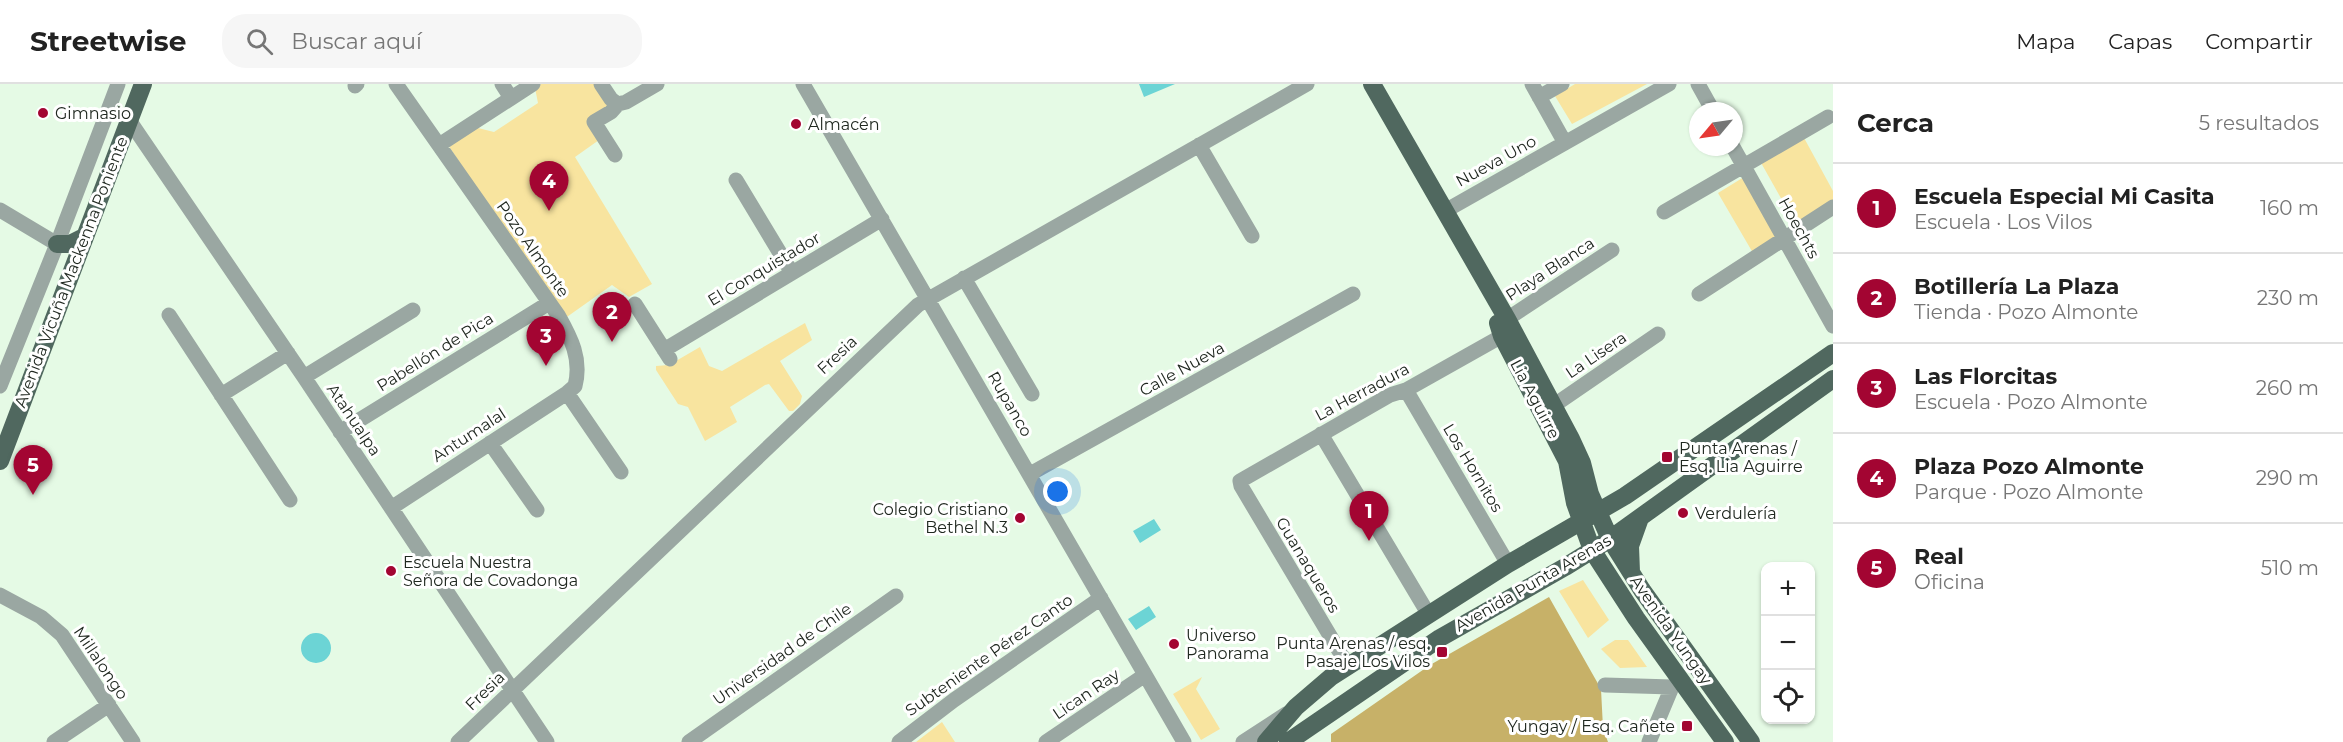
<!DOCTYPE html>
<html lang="es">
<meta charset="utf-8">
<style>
:root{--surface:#fff;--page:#f6f6f6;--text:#222;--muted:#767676;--line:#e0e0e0;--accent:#a30532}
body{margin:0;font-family:Montserrat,sans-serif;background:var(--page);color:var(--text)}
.controls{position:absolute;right:18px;bottom:18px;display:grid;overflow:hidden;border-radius:12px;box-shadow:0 2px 4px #0004}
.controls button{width:54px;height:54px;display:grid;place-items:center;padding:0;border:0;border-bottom:2px solid var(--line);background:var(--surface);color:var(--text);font:30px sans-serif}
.compass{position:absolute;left:1689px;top:18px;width:54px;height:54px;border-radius:50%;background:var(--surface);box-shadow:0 2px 4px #0004;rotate:241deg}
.you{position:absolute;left:1058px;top:408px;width:21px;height:21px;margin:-15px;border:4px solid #fff;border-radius:50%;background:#1a73e8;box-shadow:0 0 0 9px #1a73e833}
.badge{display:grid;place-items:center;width:39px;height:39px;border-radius:50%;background:var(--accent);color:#fff;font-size:20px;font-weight:700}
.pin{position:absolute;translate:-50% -50px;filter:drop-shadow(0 2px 3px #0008)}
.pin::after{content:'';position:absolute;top:32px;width:21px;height:18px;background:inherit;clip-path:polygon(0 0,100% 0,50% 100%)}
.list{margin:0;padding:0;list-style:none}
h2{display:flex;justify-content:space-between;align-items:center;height:78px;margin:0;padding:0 24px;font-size:26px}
h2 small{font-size:20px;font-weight:400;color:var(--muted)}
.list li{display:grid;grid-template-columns:39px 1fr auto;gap:18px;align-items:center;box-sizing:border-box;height:90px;padding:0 24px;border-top:2px solid var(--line)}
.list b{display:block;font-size:22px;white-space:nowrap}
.list p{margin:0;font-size:20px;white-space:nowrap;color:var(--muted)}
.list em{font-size:20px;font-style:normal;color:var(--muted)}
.icon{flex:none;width:33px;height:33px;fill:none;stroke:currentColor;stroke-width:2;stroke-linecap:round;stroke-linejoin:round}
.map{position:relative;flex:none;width:1833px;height:658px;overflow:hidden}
header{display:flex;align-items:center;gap:36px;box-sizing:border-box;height:84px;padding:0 30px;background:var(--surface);border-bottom:2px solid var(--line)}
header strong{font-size:28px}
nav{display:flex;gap:33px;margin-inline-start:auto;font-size:21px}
.search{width:420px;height:54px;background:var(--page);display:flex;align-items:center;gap:15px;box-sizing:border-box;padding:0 21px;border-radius:24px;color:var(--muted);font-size:22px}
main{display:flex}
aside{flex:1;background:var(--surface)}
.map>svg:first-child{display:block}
</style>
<header>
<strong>Streetwise</strong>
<div class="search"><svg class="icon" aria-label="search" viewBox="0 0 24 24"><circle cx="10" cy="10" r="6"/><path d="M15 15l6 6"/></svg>Buscar aquí</div>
<nav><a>Mapa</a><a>Capas</a><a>Compartir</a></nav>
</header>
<main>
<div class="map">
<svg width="1833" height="658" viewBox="0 0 1833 658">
<rect width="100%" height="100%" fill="#e5fae5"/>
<!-- green -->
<path fill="#f8e49f" d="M541 0H597L610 22 599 56 575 73 652 200 629 213 612 201 564 235 448 61 474 43 494 48 538 19 535 4Z
M1575 0H1647L1572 40 1555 12Z
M1803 52 1833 107V116L1795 139 1760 77Z
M1744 93 1779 154 1753 169 1718 109Z
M805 239 812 256 780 277 802 312 800 320 793 327H789L769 300 765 301 730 323 737 338 705 357 688 323 678 320 656 286V282L669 281 700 263 709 282 722 287Z
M1583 496 1609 536 1588 554 1559 507Z
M1615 556H1628L1647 583 1620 584 1601 565Z
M1202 593 1196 605 1220 645 1201 656 1173 610Z
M942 638 955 658H916Z"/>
<!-- forest -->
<path fill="#c7b168" d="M1549 513 1601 605 1603 644 1608 658H1331V650L1430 581Z"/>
<!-- water -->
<path fill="#6cd4d5" d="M1139 0H1175L1144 13Z
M1154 435 1161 446 1140 459 1133 447Z
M1149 522 1156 533 1136 546 1128 535Z
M301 564a15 15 0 1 1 30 0a15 15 0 1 1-30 0Z"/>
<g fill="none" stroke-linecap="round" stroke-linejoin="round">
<!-- minor -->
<path stroke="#9aa7a2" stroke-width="15" d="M502 0 511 14
M601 0 611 15 618 20
M803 0 1184 658
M1532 0 1565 59
M1698 0 1713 27
M355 2 357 0
M1539 13 1562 0
M618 20 626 18 657 0
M129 36 304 293 547 658
M439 61 533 0
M1199 61 1252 152
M1733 63 1833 242
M615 71 594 38 611 28 618 20
M736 96 792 189
M0 126 57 160
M1445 127 1669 0
M1664 128 1828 33
M964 194 1032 310
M1699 210 1833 123
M635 220 670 275
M169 231 290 416
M1507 235 1612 166
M664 266 882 135
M304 293 413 226
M0 302 57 160 118 0
M1406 306 1508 480
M567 309 621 388
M221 311 288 269
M1553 322 1658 250
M340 348 549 219
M1321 350 1429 531
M490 359 537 426
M1030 390 1353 210
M391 424 567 309 575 302C582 275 571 254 558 231L396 0
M0 511 41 533 62 551 133 658
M1348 582 1241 402 1240 397 1390 311 1406 306 1502 252
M1605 601 1672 603 1649 658
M54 658 109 621
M458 658 918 221 1307 0
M689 658 896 512
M899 658 954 616 1101 514
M1046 658 1145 591
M1243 658 1286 630"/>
<!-- major -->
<path stroke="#50685f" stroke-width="18" d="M1372 0 1507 235 1571 355 1582 379 1590 410 1610 455 1642 506 1751 658
M57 160H70L84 153
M1498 239 1502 252 1567 377 1575 419 1592 466 1636 534 1725 658
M0 377 143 0
M1631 488 1630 462 1640 434
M1266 658 1296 623 1331 593 1508 480 1625 412 1833 269
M1288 658 1440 554 1565 483 1610 455 1833 295"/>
</g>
<!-- markers -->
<g fill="#a30532" stroke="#fff" stroke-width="2">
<circle cx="43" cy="29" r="6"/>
<circle cx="796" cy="40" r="6"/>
<rect x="1661" y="367" width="12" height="12" rx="3"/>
<circle cx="1683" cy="429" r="6"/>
<circle cx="1020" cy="434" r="6"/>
<circle cx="391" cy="487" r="6"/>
<circle cx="1174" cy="560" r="6"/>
<rect x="1436" y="562" width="12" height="12" rx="3"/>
<rect x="1681" y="636" width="12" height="12" rx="3"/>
</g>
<g text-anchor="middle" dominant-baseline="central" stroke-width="6" stroke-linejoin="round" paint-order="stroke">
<!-- poi labels -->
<g font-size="16" fill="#202820" stroke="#fff" text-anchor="start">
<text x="55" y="29">Gimnasio</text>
<text x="808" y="40">Almacén</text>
<text x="1679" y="364">Punta Arenas /<tspan x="1679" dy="18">Esq. Lia Aguirre</tspan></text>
<text x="1008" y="425" text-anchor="end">Colegio Cristiano<tspan x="1008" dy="18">Bethel N.3</tspan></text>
<text x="1695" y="429">Verdulería</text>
<text x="403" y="478">Escuela Nuestra<tspan x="403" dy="18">Señora de Covadonga</tspan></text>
<text x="1186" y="551">Universo<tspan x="1186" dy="18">Panorama</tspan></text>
<text x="1430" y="559" text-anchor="end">Punta Arenas / esq.<tspan x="1430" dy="18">Pasaje Los Vilos</tspan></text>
<text x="1675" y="642" text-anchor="end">Yungay / Esq. Cañete</text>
</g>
<!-- street labels -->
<g font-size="16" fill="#202820" stroke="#fff">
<text transform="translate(1496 77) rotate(-29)">Nueva Uno</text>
<text transform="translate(1799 144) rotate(61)">Hoechts</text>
<text transform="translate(533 165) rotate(55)">Pozo Almonte</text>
<text transform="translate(764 185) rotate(-31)">El Conquistador</text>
<text transform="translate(1550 185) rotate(-33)">Playa Blanca</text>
<text transform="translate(71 188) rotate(-69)">Avenida Vicuña Mackenna Poniente</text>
<text transform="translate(435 268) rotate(-32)">Pabellón de Pica</text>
<text transform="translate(837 271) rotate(-43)">Fresia</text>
<text transform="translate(1596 271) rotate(-34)">La Lisera</text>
<text transform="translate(1182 285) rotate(-29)">Calle Nueva</text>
<text transform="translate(1362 308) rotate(-28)">La Herradura</text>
<text transform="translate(1535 315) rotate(62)">Lia Aguirre</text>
<text transform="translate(1010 320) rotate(60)">Rupanco</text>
<text transform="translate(354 336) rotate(56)">Atahualpa</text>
<text transform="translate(469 351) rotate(-33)">Antumalal</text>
<text transform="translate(1473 384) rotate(59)">Los Hornitos</text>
<text transform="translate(1308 481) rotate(59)">Guanaqueros</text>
<text transform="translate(1533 499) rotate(-30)">Avenida Punta Arenas</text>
<text transform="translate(1671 546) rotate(55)">Avenida Yungay</text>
<text transform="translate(782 570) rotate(-35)">Universidad de Chile</text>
<text transform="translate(989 571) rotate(-35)">Subteniente Pérez Canto</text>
<text transform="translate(101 579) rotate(56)">Millalongo</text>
<text transform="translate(485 607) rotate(-44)">Fresia</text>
<text transform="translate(1086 610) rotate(-34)">Lican Ray</text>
</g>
</g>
</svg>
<div class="controls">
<button>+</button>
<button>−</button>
<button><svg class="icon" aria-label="locate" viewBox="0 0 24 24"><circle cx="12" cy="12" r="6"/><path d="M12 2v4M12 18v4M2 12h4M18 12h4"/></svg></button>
</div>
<svg class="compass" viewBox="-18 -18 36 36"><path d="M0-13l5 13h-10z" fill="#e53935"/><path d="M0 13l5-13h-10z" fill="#767676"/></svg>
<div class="you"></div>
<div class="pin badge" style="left:1369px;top:457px">1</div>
<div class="pin badge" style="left:612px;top:258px">2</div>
<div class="pin badge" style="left:546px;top:282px">3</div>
<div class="pin badge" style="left:549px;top:127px">4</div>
<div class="pin badge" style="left:33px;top:411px">5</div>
</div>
<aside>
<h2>Cerca<small>5 resultados</small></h2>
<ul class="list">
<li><span class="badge">1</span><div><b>Escuela Especial Mi Casita</b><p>Escuela · Los Vilos</p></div><em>160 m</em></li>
<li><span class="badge">2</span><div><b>Botillería La Plaza</b><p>Tienda · Pozo Almonte</p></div><em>230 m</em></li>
<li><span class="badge">3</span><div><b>Las Florcitas</b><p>Escuela · Pozo Almonte</p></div><em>260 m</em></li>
<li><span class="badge">4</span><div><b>Plaza Pozo Almonte</b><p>Parque · Pozo Almonte</p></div><em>290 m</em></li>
<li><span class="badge">5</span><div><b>Real</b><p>Oficina</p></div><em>510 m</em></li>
</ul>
</aside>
</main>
